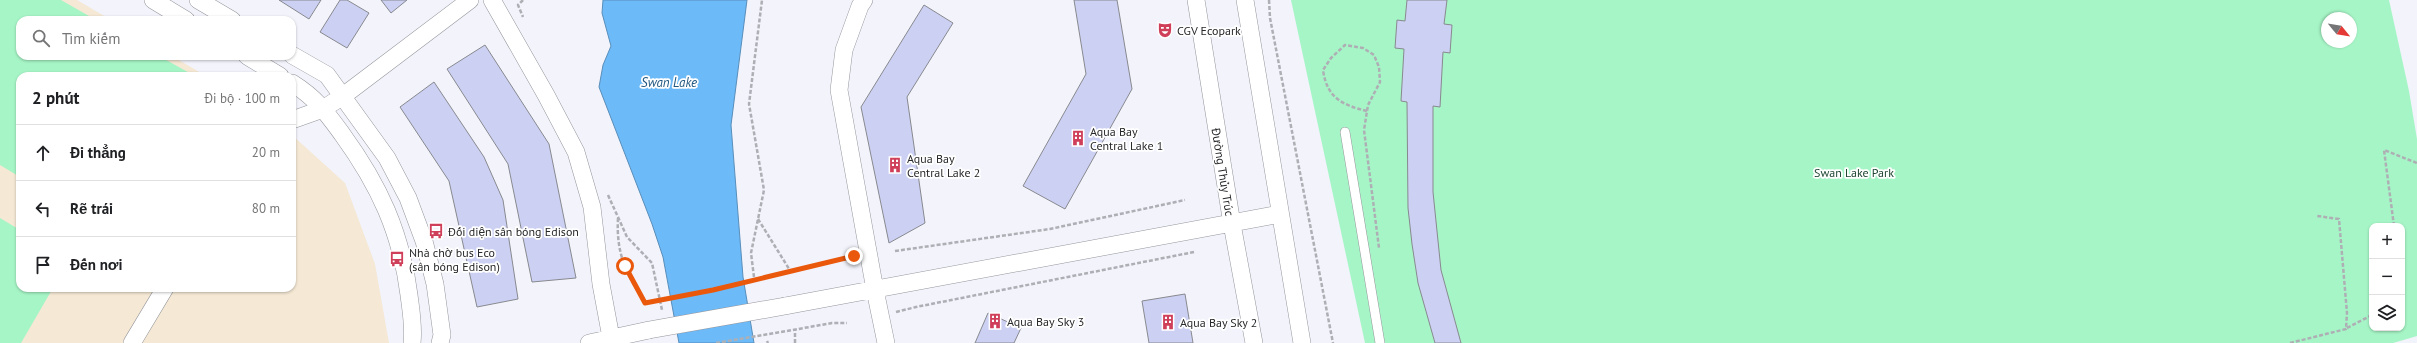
<!DOCTYPE html>
<html lang="vi">
<meta charset="utf-8">
<style>
:root{--surface:#fff;--page:#f2f2f2;--text:#202124;--muted:#757577;--line:#e0e0e0}
body{margin:0;font-family:"PT Sans",sans-serif;background:var(--page);color:var(--text)}
.controls{position:absolute;right:12px;bottom:12px;display:grid;overflow:hidden;border-radius:8px;box-shadow:0 1px 3px #0004}
.controls button{width:36px;height:36px;display:grid;place-items:center;padding:0;border:0;border-bottom:1px solid var(--line);background:var(--surface);color:var(--text);font:20px sans-serif}
.compass{position:absolute;left:2321px;top:12px;width:36px;height:36px;border-radius:50%;background:var(--surface);box-shadow:0 1px 3px #0004;rotate:120deg}
.stop{position:absolute;width:12px;height:12px;margin:-9px;border:3px solid #ea580c;border-radius:50%;background:#fff}
.stop.end{background:#ea580c;border-color:#fff;box-shadow:0 1px 4px #0008}
.list{margin:0;padding:0;list-style:none}
h2{display:flex;justify-content:space-between;align-items:center;height:52px;margin:0;padding:0 16px;font-size:17px}
h2 small{font-size:13px;font-weight:400;color:var(--muted)}
.list li{display:grid;grid-template-columns:26px 1fr auto;gap:12px;align-items:center;box-sizing:border-box;height:56px;padding:0 16px;border-top:1px solid var(--line)}
.list b{display:block;font-size:15px;white-space:nowrap}
.list em{font-size:13px;font-style:normal;color:var(--muted)}
.icon{flex:none;width:22px;height:22px;fill:none;stroke:currentColor;stroke-width:2;stroke-linecap:round;stroke-linejoin:round}
.map{position:relative;flex:none;width:2417px;height:343px;overflow:hidden}
.search{position:absolute;background:var(--surface);box-shadow:0 1px 3px #0004;left:16px;top:16px;width:280px;height:44px;display:flex;align-items:center;gap:10px;box-sizing:border-box;padding:0 14px;border-radius:12px;color:var(--muted);font-size:15px}
.panel{position:absolute;background:var(--surface);box-shadow:0 1px 3px #0004;left:16px;top:72px;width:280px;height:220px;border-radius:12px}
.map>svg:first-child{display:block}
</style>
<div class="map">
<svg width="2417" height="343" viewBox="0 0 2417 343">
<rect width="100%" height="100%" fill="#f2f3fb"/>
<!-- education -->
<path fill="#f5e8d4" d="M0 0H77L111 20H20V56H172L206 76H20V288H292V135L345 183 375 264 389 343H0Z"/>
<!-- green -->
<path fill="#a6f5c6" fill-rule="evenodd" d="M0 0H61L96 20H20V56H159L195 76H20V177L0 165Z
M1291 0H2389L2409 91 2417 139V336L2393 343H1365ZM2327 18H2351V42H2327ZM2372 226H2402V328H2372Z
M0 218 20 230V288H53L21 343H0Z"/>
<!-- water -->
<path fill="#6dbaf8" stroke="#588eba" d="M603 0H747L731 125 743 277 754 343H679L663 257 652 224 599 87 603 65 611 46 602 13Z"/>
<!-- building -->
<path fill="#ccd1f3" stroke="#88898f" d="M279 0H321L309 19Z
M340 0H347L369 13 347 48 320 32Z
M381 0H407L391 13Z
M1074 0H1117L1132 89 1065 209 1023 186 1086 74Z
M1407 0H1447L1444 24 1452 25 1450 53 1443 52 1440 107 1433 106V192L1441 270 1461 343H1435L1418 283 1412 244 1408 208 1407 102 1401 101 1404 49 1395 48 1397 20 1405 21Z
M924 5 953 23 907 97 925 223 889 243 861 107Z
M485 45 549 144 576 278 532 282 508 164 447 69Z
M434 82 484 157 503 200 518 299 477 307 449 181 400 107Z
M1185 294 1193 343H1149L1142 301Z
M988 313 1021 328 1014 343H975Z"/>
<g fill="none" stroke-linecap="round" stroke-linejoin="round">
<defs>
<path id="service" d="M1345 132 1380 343"/>
<path id="minor" d="M153 0 186 20
M198 0 232 20
M492 0 546 95 576 152 592 207 601 284 612 343
M864 0 860 6 844 50 839 90 875 290 886 343
M1196 0 1232 224 1254 343
M1245 0 1302 343
M292 55 327 75 387 158 408 198 424 241 435 284 442 335 440 343
M247 56 280 76
M292 83C316 98 326 112 342 134 379 185 401 232 409 295 411 311 414 327 412 343
M292 120 323 109 343 96 470 0
M785 306 1280 214
M132 343 165 288
M589 343 649 330"/>
</defs>
<!-- service casing -->
<use href="#service" stroke="#95969c" stroke-width="10"/>
<!-- minor casing -->
<use href="#minor" stroke="#95969c" stroke-width="18"/>
<!-- path -->
<path stroke="#aeafb5" stroke-width="2.5" stroke-dasharray="4 2" stroke-linecap="butt" d="M523 0 518 5 523 17
M1269 0 1270 18 1333 343
M1367 111C1342 105 1327 98 1323 70L1331 58 1345 45 1363 48 1374 55 1379 67 1380 82 1368 105 1364 130 1379 248
M608 195 627 237 652 263 662 310
M618 218C616 254 626 273 645 303L653 302
M758 219 791 272
M2394 226 2384 150 2417 163
M895 251 1050 229 1185 200
M754 277 751 253 764 190 749 104 762 0
M767 277 851 256
M896 312 916 307 1194 252
M2347 328 2372 315
M787 331 832 323H847
M767 341 768 343
M795 343V329
M2290 343 2346 329 2347 313 2339 219 2317 216"/>
<!-- service -->
<use href="#service" stroke="#fff" stroke-width="9"/>
<!-- minor -->
<use href="#minor" stroke="#fff" stroke-width="17"/>
<defs>
<path id="minor-bridge" d="M649 330 785 306"/>
</defs>
<!-- minor-bridge casing -->
<use href="#minor-bridge" stroke="#95969c" stroke-width="18" stroke-linecap="butt"/>
<!-- path-bridge -->
<path stroke="#aeafb5" stroke-width="2.5" stroke-dasharray="4 2" stroke-linecap="butt" d="M653 302 767 277
M716 343 787 331"/>
<!-- minor-bridge -->
<use href="#minor-bridge" stroke="#fff" stroke-width="17"/>
</g>
<g fill="none" stroke-linecap="round" stroke-linejoin="round">
<!-- route -->
<path stroke="#ea580c" stroke-width="5" d="M625 266 645 303 713 290 854 256"/>
</g>
<!-- icons -->
<defs>
<symbol id="theatre-bare" viewBox="-9 -9 18 18"><path d="M-5-5.5Q0-4 5-5.5V0Q5 5 0 6Q-5 5-5 0ZM-3.3-2.5H-1v1.5H-3.3ZM1-2.5H3.3v1.5H1ZM-2.8 1Q0 5.5 2.8 1Z" fill="#cf3f5a" stroke="#fff" stroke-width="2.5" paint-order="stroke"/></symbol>
<symbol id="building-bare" viewBox="-9 -9 18 18"><path d="M-4-6H4V6H1V3H-1V6H-4ZM-2.5-4.3h1.7v1.8h-1.7ZM.8-4.3h1.7v1.8H.8ZM-2.5-1h1.7V.8h-1.7ZM.8-1h1.7V.8H.8Z" fill="#cf3f5a" stroke="#fff" stroke-width="2.5" paint-order="stroke"/></symbol>
<symbol id="bus-bare" viewBox="-9 -9 18 18"><path d="M-5-6H5V4H4V6H2V4H-2V6H-4V4H-5ZM-3.5-4V0h7V-4ZM-3.5 1.2v1.5H-2V1.2ZM2 1.2v1.5H3.5V1.2Z" fill="#cf3f5a" stroke="#fff" stroke-width="2.5" paint-order="stroke"/></symbol>
</defs>
<g fill-rule="evenodd">
<use href="#theatre-bare" x="1154" y="19" width="22" height="22"/>
<use href="#building-bare" x="1067" y="127" width="22" height="22"/>
<use href="#building-bare" x="884" y="154" width="22" height="22"/>
<use href="#bus-bare" x="425" y="220" width="22" height="22"/>
<use href="#bus-bare" x="386" y="248" width="22" height="22"/>
<use href="#building-bare" x="984" y="310" width="22" height="22"/>
<use href="#building-bare" x="1157" y="311" width="22" height="22"/>
</g>
<g text-anchor="middle" dominant-baseline="central" stroke-width="3.5" stroke-linejoin="round" paint-order="stroke">
<!-- poi labels -->
<g font-size="12" fill="#27282a" stroke="#fff" text-anchor="start">
<text x="1177" y="30">CGV Ecopark</text>
<text x="1090" y="131">Aqua Bay<tspan x="1090" dy="14">Central Lake 1</tspan></text>
<text x="907" y="158">Aqua Bay<tspan x="907" dy="14">Central Lake 2</tspan></text>
<text x="448" y="231">Đối diện sân bóng Edison</text>
<text x="409" y="252">Nhà chờ bus Eco<tspan x="409" dy="14">(sân bóng Edison)</tspan></text>
<text x="1007" y="321">Aqua Bay Sky 3</text>
<text x="1180" y="322">Aqua Bay Sky 2</text>
</g>
<!-- street labels -->
<g font-size="12" fill="#27282a" stroke="#fff">
<text transform="translate(1223 172) rotate(81)">Đường Thủy Trúc</text>
</g>
<!-- park labels -->
<g font-size="12" fill="#1e4530" stroke="#fff">
<text x="1854" y="172">Swan Lake Park</text>
</g>
<!-- water labels -->
<g font-size="13" font-style="italic" fill="#215881" stroke="#fff">
<text x="669" y="82">Swan Lake</text>
</g>
</g>
</svg>
<div class="controls">
<button>+</button>
<button>−</button>
<button><svg class="icon" aria-label="layers" viewBox="0 0 24 24"><path d="M12 4l9 5-9 5-9-5zM3 14l9 5 9-5"/></svg></button>
</div>
<svg class="compass" viewBox="-18 -18 36 36"><path d="M0-13l5 13h-10z" fill="#e53935"/><path d="M0 13l5-13h-10z" fill="#757577"/></svg>
<div class="stop" style="left:625px;top:266px"></div>
<div class="stop end" style="left:854px;top:256px"></div>
<div class="search"><svg class="icon" aria-label="search" viewBox="0 0 24 24"><circle cx="10" cy="10" r="6"/><path d="M15 15l6 6"/></svg>Tìm kiếm</div>
<section class="panel">
<h2>2 phút<small>Đi bộ · 100 m</small></h2>
<ul class="list">
<li><svg class="icon" aria-label="ahead" viewBox="0 0 24 24"><path d="M12 20V5M6 11l6-6 6 6"/></svg><div><b>Đi thẳng</b></div><em>20 m</em></li>
<li><svg class="icon" aria-label="left" viewBox="0 0 24 24"><path d="M17 20v-9H6M10 6l-5 5 5 5"/></svg><div><b>Rẽ trái</b></div><em>80 m</em></li>
<li><svg class="icon" aria-label="arrive" viewBox="0 0 24 24"><path d="M6 21V4h12l-3 4 3 4H6"/></svg><div><b>Đến nơi</b></div></li>
</ul>
</section>
</div>
